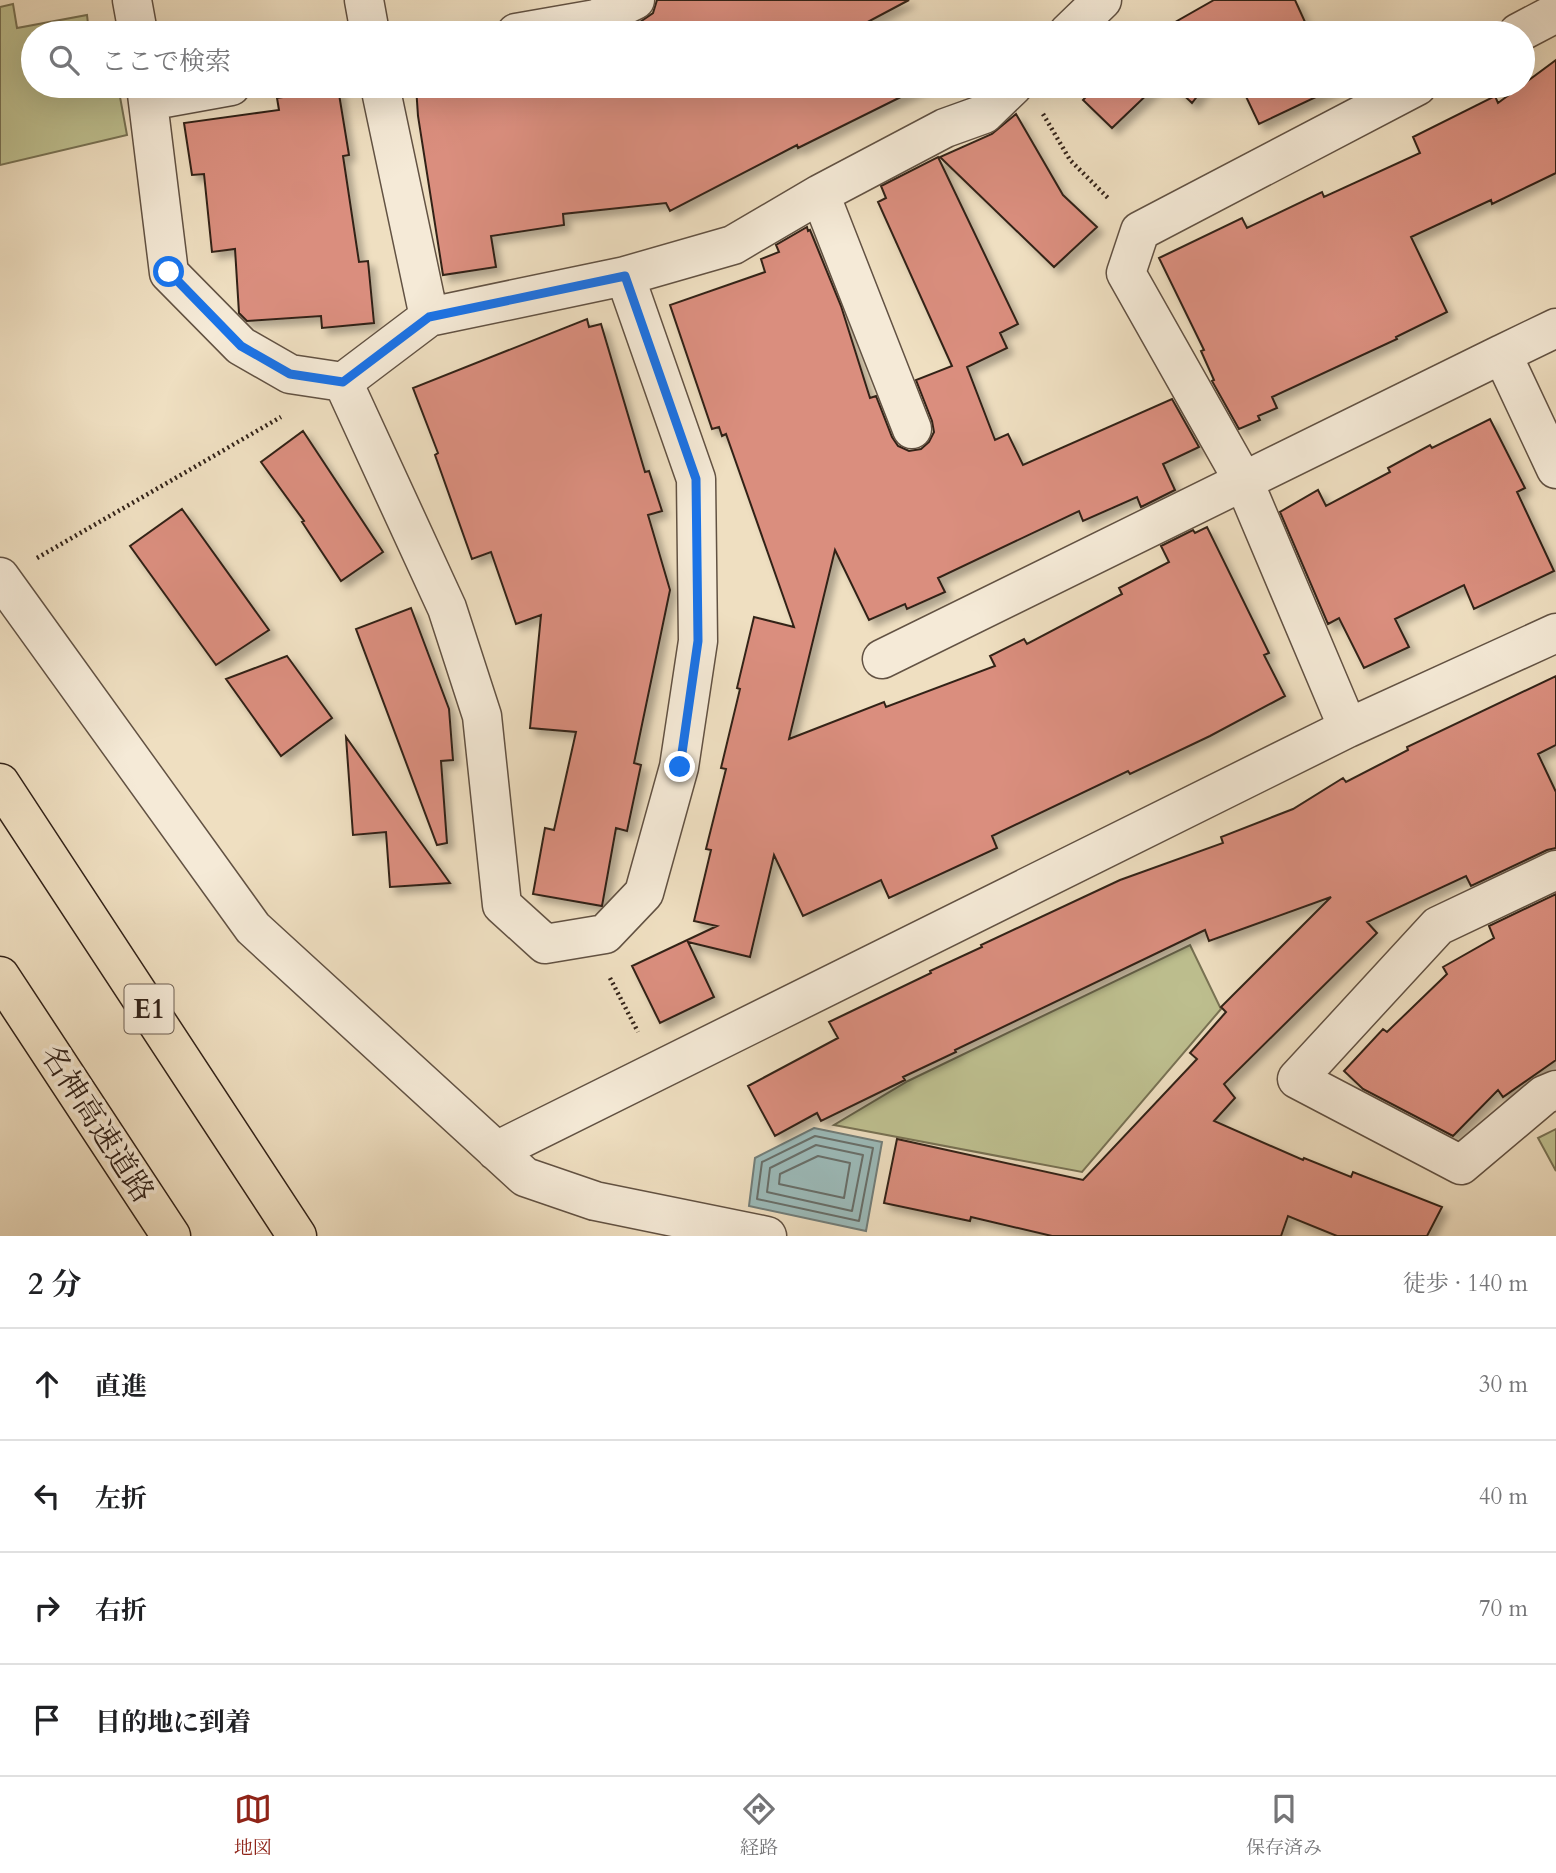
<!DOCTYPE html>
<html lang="ja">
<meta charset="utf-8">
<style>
:root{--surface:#fff;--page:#f2f2f2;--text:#202124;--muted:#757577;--line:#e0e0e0;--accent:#8f2418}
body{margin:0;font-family:Cardo,"Noto Serif JP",serif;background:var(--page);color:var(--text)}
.stop{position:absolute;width:21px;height:21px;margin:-16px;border:5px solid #1a73e8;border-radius:50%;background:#fff}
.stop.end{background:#1a73e8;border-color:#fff;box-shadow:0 2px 7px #0008}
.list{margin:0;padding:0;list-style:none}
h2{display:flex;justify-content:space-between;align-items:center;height:91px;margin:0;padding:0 28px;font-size:30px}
h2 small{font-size:23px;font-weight:400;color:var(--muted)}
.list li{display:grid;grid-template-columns:46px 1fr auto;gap:21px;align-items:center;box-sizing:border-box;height:112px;padding:0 28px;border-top:2px solid var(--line)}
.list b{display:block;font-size:26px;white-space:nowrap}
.list em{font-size:23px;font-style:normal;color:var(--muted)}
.icon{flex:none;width:38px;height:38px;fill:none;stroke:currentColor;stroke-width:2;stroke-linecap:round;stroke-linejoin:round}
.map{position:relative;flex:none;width:1556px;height:1236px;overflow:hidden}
.search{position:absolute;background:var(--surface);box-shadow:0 7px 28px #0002;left:21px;right:21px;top:21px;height:77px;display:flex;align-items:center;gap:18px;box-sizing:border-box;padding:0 24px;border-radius:38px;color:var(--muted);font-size:26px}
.sheet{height:539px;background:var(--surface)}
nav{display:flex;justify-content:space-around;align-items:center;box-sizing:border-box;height:98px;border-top:2px solid var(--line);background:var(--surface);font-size:19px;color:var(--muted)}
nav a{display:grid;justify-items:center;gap:4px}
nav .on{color:var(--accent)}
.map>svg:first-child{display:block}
</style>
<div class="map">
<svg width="1556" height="1236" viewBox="0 0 1556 1236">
<defs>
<filter id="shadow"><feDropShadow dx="6" dy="6" stdDeviation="3.5" flood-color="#0004"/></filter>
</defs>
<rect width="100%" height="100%" fill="#efdfc1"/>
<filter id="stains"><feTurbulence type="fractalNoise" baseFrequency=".00286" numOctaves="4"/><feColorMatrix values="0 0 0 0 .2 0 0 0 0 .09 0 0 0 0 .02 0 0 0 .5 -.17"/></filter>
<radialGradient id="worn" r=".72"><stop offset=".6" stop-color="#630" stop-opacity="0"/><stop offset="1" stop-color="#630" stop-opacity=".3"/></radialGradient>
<!-- green -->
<path fill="#bec090" stroke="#787254" stroke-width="2" d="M13 4 17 28 87 15 89 33H33V86H118L127 135 0 165V7Z
M1190 945 1221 1009 1082 1172 834 1125 908 1081Z
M1556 1129V1171L1538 1138Z"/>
<!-- water -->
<path fill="#9cbbba" stroke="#727e7a" stroke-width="2" d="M814 1128 882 1142 866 1231 749 1206 755 1158Z"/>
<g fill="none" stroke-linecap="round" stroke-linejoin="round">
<!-- shore -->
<path stroke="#686f6a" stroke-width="2" d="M815 1136 873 1148 859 1221 757 1199 762 1162Z
M816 1145 863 1155 852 1211 767 1192 770 1168Z
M818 1156 850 1163 844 1198 779 1184 780 1174Z"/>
</g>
<!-- building -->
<path fill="#da8e7e" stroke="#332319" stroke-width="2" filter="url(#shadow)" d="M657 0H909L847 33H646L640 22 653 13Z
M1214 0H1295L1310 33H1156Z
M1556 60V173L1492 204 1491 200 1411 237 1447 312 1396 337 1397 339 1272 397 1277 408 1258 416 1260 420 1239 429 1212 381 1214 380 1201 351 1204 350 1159 258 1242 218 1247 228 1322 192 1324 197 1420 153 1413 137 1495 96 1498 103Z
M416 86H923L798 148 797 145 670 211 666 203 563 214 564 225 491 236 496 267 443 275 418 116Z
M1096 86H1156L1112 128 1083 100Z
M1174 86H1205L1192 103Z
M1241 86H1334L1335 88 1259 124Z
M338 88 349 155 343 156 359 262 368 261 374 323 322 328 321 316 247 321 239 313 235 249 212 252 204 174 192 175 184 123 279 110 277 98Z
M1016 114 1063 195 1097 227 1054 267 940 157 992 134Z
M938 157 1018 324 1000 333 1007 348 967 367 995 440 1008 434 1023 465 1172 399 1199 447 1163 464 1175 490 1141 507 1137 497 1083 521 1079 511 938 578 945 592 907 609 905 604 869 620 835 550 789 739 884 702 886 707 995 666 990 656 1024 639 1027 644 1122 594 1119 588 1169 562 1161 546 1193 530 1195 533 1207 527 1269 653 1264 655 1285 696 1210 736 1130 774 1128 771 992 836 997 848 889 898 881 880 803 916 774 855 750 957 688 942 714 997 660 1023 632 966 717 926 694 921 711 850 706 849 726 769 721 768 740 689 737 688 754 617 794 627 726 434 722 436 719 427 712 429 670 305 765 272 761 259 779 252 776 245 807 227 808 231 810 230 841 306 870 398 876 396 892 437 898 446 909 451 921 449 929 442 934 432 932 421 916 380 952 366 878 202 886 198 881 186Z
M587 319 589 327 601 324 645 472 649 471 662 511 648 515 670 590 634 763 641 765 627 831 616 828 602 906 533 894 545 828 554 830 576 732 530 728 541 615 516 624 491 552 472 559 435 455 438 453 413 388Z
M1490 419 1525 488 1517 492 1554 571 1474 609 1464 585 1395 619 1409 647 1364 668 1339 618 1328 624 1280 512 1318 490 1326 506 1390 472 1388 468 1430 445 1432 448Z
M303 431 383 552 341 581 302 522 304 521 261 462Z
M182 509 269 630 216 665 130 546Z
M411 608 449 709 453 760 441 761 447 843 437 845 356 629Z
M287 656 332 718 281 756 226 679Z
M1556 676V745L1538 754 1556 792V848L1547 850 1471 886 1466 876 1367 922 1377 933 1224 1084 1235 1098 1214 1121 1303 1160 1304 1158 1351 1177 1353 1172 1442 1207 1427 1236H1337L1288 1216 1281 1236H1052L971 1217 970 1221 884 1203 897 1139 1083 1180 1197 1059 1190 1053 1226 1012 1221 1007 1331 897 1209 941 1205 930 955 1050 956 1052 903 1077 905 1080 821 1121 817 1113 775 1136 748 1086 838 1038 829 1022 931 973 930 971 982 947 981 945 1120 880 1223 843 1221 837 1293 809 1343 778 1346 782 1408 750 1407 747Z
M346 737 412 830 450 883 390 887 386 832 353 835Z
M1556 894V1060L1503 1097 1498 1090 1453 1136 1363 1089 1344 1071 1383 1029 1387 1032 1447 974 1443 967 1494 938 1489 926Z"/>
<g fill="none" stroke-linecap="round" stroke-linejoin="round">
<defs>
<path id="minor" d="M132 0 138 33
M364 0 370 33
M516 33 596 19 635 0
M1068 33 1102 0
M1518 33 1556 13
M146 86 169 273 241 346 290 374 343 382 429 317 380 86
M148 101 231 86
M820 194 912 429
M429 317 625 276 733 245 820 194 945 128 984 114 1013 86
M1556 328 1502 354 1556 469
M343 382 447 608 482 716 502 905 545 944 605 934 644 893 679 767 698 641 696 479 625 276
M0 577 253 928 525 1177 595 1201 767 1236
M882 659 1502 354
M1348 728 1244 482 1126 273 1140 231 1417 86
M1556 870 1438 926 1297 1079 1461 1165 1544 1095 1556 1090
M496 1151 1348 728 1556 633"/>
<path id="highway" d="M0 783 297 1236
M0 976 171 1236"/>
</defs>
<!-- minor casing -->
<use href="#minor" stroke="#625243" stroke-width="41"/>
<!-- highway casing -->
<use href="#highway" stroke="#332319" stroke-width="41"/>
<!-- path -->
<path stroke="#332319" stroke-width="4.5" stroke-dasharray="2 3.5" stroke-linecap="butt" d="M1043 114 1070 160 1110 200
M37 558 281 417
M610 978 638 1032"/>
<!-- minor -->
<use href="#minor" stroke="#f5ead7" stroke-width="38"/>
<!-- highway -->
<use href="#highway" stroke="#efdfc1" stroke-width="38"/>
</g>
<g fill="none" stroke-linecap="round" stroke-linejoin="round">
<!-- route -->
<path stroke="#1a73e8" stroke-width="9" d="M169 272 241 346 290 374 343 382 429 317 625 276 696 479 698 641 680 767"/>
</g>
<g text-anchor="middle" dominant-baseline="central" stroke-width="7" stroke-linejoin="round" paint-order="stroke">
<!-- shield labels -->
<rect fill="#f5ead7" stroke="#6d5f52" stroke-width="2" x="124.5" y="984.5" width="49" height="49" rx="5"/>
<g font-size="28" font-weight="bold" fill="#332319">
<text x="149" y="1009">E1</text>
</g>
<!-- street labels -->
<g font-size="30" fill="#332319" stroke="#f5ead7">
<text transform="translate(97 1124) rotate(57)">名神高速道路</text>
</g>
</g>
<rect width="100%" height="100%" filter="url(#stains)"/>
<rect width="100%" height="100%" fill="url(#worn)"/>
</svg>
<div class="stop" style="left:169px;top:272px"></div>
<div class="stop end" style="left:680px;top:767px"></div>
<div class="search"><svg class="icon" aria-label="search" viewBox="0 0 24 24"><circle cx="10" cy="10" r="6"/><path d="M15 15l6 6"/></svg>ここで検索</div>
</div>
<section class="sheet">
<h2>2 分<small>徒歩 · 140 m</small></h2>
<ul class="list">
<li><svg class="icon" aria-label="ahead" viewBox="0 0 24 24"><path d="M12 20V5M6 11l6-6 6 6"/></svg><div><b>直進</b></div><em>30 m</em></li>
<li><svg class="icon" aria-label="left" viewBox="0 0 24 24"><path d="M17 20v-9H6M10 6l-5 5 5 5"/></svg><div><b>左折</b></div><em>40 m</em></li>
<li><svg class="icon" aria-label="right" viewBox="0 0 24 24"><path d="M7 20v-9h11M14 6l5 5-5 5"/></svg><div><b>右折</b></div><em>70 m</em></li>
<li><svg class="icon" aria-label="arrive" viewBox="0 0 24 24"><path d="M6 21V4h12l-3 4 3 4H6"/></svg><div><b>目的地に到着</b></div></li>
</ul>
</section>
<nav>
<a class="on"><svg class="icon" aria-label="map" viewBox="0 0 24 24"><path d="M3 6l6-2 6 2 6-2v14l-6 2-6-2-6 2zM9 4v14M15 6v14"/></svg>地図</a>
<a><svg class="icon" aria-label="directions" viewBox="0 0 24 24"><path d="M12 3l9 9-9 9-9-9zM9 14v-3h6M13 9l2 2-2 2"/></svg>経路</a>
<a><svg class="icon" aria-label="saved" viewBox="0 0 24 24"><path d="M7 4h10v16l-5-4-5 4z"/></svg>保存済み</a>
</nav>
